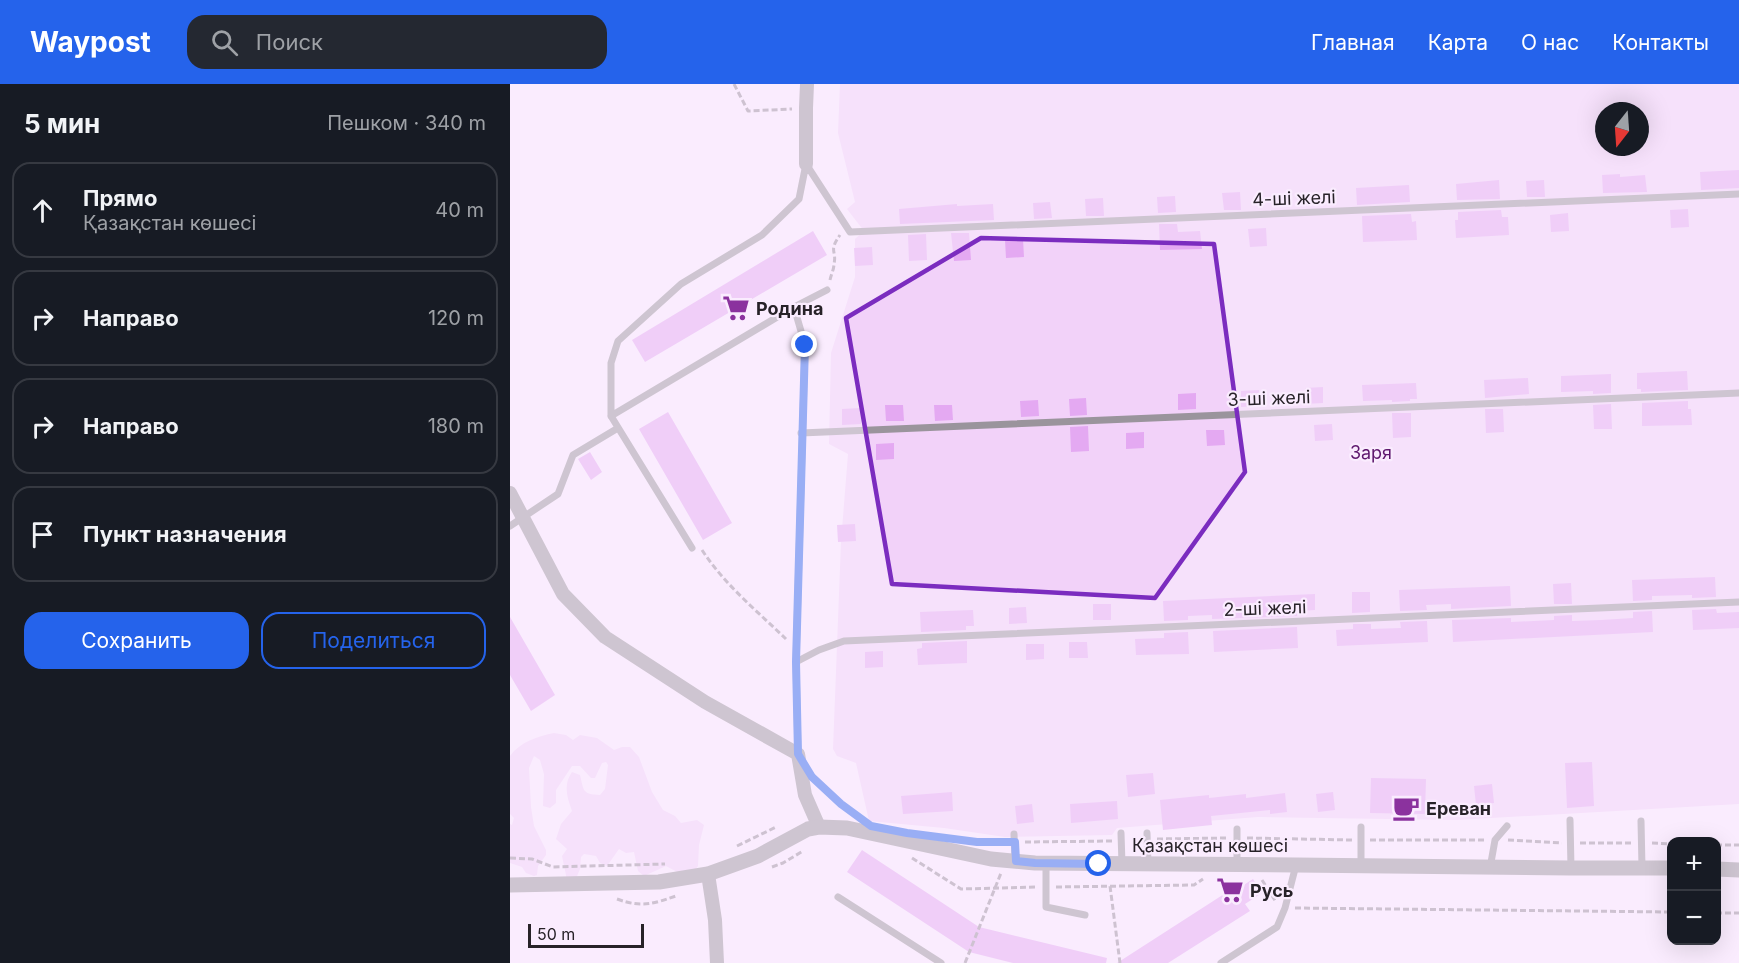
<!DOCTYPE html>
<html lang="ru">
<meta charset="utf-8">
<style>
:root{--surface:#171b24;--page:#242831;--text:#f1f3f6;--muted:#9ea1a6;--line:#363941;--accent:#2563eb}
body{margin:0;font-family:Inter,sans-serif;background:var(--page);color:var(--text)}
.controls{position:absolute;right:18px;bottom:18px;display:grid;overflow:hidden;border-radius:12px;box-shadow:0 6px 24px #0002}
.controls button{width:54px;height:54px;display:grid;place-items:center;padding:0;border:0;border-bottom:2px solid var(--line);background:var(--surface);color:var(--text);font:30px sans-serif}
.compass{position:absolute;left:1085px;top:18px;width:54px;height:54px;border-radius:50%;background:var(--surface);box-shadow:0 6px 24px #0002;rotate:197deg}
.scale{position:absolute;left:18px;bottom:15px;width:116px;box-sizing:border-box;padding-left:6px;border:3px solid #272228;border-top:0;font-size:16px;line-height:21px;white-space:nowrap;color:#272228;-webkit-text-stroke:4px #faecfe;paint-order:stroke}
.stop{position:absolute;width:18px;height:18px;margin:-14px;border:4px solid #2563eb;border-radius:50%;background:#fff}
.stop.end{background:#2563eb;border-color:#fff;box-shadow:0 2px 6px #0008}
.list{margin:0;padding:0;list-style:none}
h2{display:flex;justify-content:space-between;align-items:center;height:78px;margin:0;padding:0 24px;font-size:26px}
h2 small{font-size:20px;font-weight:400;color:var(--muted)}
.list li{display:grid;grid-template-columns:39px 1fr auto;gap:18px;align-items:center;box-sizing:border-box;height:96px;margin:0 12px 12px;padding:0 12px;border:2px solid var(--line);border-radius:18px}
.list b{display:block;font-size:22px;white-space:nowrap}
.list p{margin:0;font-size:20px;white-space:nowrap;color:var(--muted)}
.list em{font-size:20px;font-style:normal;color:var(--muted)}
.actions{display:flex;gap:12px;padding:18px 24px}
.actions a{flex:1;padding:14px 0;border:2px solid var(--accent);border-radius:18px;text-align:center;font-size:21px;color:var(--accent)}
.actions .main{background:var(--accent);color:#fff}
.icon{flex:none;width:33px;height:33px;fill:none;stroke:currentColor;stroke-width:2;stroke-linecap:round;stroke-linejoin:round}
.map{position:relative;flex:none;width:1229px;height:879px;overflow:hidden}
header{display:flex;align-items:center;gap:36px;box-sizing:border-box;height:84px;padding:0 30px;background:var(--accent);color:#fff}
header strong{font-size:28px}
nav{display:flex;gap:33px;margin-inline-start:auto;font-size:21px}
.search{width:420px;height:54px;background:var(--page);display:flex;align-items:center;gap:15px;box-sizing:border-box;padding:0 21px;border-radius:18px;color:var(--muted);font-size:22px}
main{display:flex}
aside{flex:1;background:var(--surface)}
.map>svg:first-child{display:block}
</style>
<header>
<strong>Waypost</strong>
<div class="search"><svg class="icon" aria-label="search" viewBox="0 0 24 24"><circle cx="10" cy="10" r="6"/><path d="M15 15l6 6"/></svg>Поиск</div>
<nav><a>Главная</a><a>Карта</a><a>О нас</a><a>Контакты</a></nav>
</header>
<main>
<aside>
<h2>5 мин<small>Пешком · 340 m</small></h2>
<ul class="list">
<li><svg class="icon" aria-label="ahead" viewBox="0 0 24 24"><path d="M12 20V5M6 11l6-6 6 6"/></svg><div><b>Прямо</b><p>Қазақстан көшесі</p></div><em>40 m</em></li>
<li><svg class="icon" aria-label="right" viewBox="0 0 24 24"><path d="M7 20v-9h11M14 6l5 5-5 5"/></svg><div><b>Направо</b></div><em>120 m</em></li>
<li><svg class="icon" aria-label="right" viewBox="0 0 24 24"><path d="M7 20v-9h11M14 6l5 5-5 5"/></svg><div><b>Направо</b></div><em>180 m</em></li>
<li><svg class="icon" aria-label="arrive" viewBox="0 0 24 24"><path d="M6 21V4h12l-3 4 3 4H6"/></svg><div><b>Пункт назначения</b></div></li>
</ul>
<div class="actions"><a class="main">Сохранить</a><a>Поделиться</a></div>
</aside>
<div class="map">
<svg width="1229" height="879" viewBox="0 0 1229 879">
<rect width="100%" height="100%" fill="#faecfe"/>
<!-- green -->
<path fill="#f2d2f9" fill-rule="evenodd" d="M330 0H1229V720L946 736 748 733 607 744 602 751 495 753 434 744 359 737 346 679 327 672 323 665 331 458 338 370 319 360 321 269 345 193V155L354 147 337 125 345 118 328 49ZM1094 27H1130V63H1094Z
M44 649 56 651 63 656 70 651 87 654 104 666 112 663H120L129 673 142 708 153 726 165 732 171 739 187 736 194 741 189 761 188 782 181 792 173 791 156 782 134 792 128 787 124 768 116 769 109 765 97 782 90 779 86 772 74 770 71 773 70 785 65 797 57 796 52 772 57 765 46 755 51 740 62 727C57 713 53 701 62 688L70 691C74 707 72 710 90 711L95 705 98 681 96 678 92 679 85 694H81L70 682H62L46 706V719L40 724 33 722 34 690 30 676 24 672 19 684 21 723 24 742 36 766V771L28 782 27 791 24 792 16 789 12 783 0 779V740L2 741 4 734 0 730V672C10 658 28 652 44 649Z"/>
<!-- building -->
<path fill="#e4a9f2" d="M1229 86V104L1191 106 1190 88Z
M1110 90V93L1135 91 1137 108 1093 109 1092 91Z
M989 96 990 115 947 116 946 100Z
M1034 96 1035 113H1017L1016 97Z
M899 101 900 118 847 121 846 104Z
M730 108 731 126H714L712 109Z
M665 112 666 128 648 129 647 113Z
M593 114 594 132H576L575 115Z
M540 118 542 134 524 135 523 119Z
M447 120V122L483 120 484 136 390 140 389 125Z
M1178 125 1179 143 1161 144 1160 126Z
M991 126 992 133H998L999 151 946 154 945 136H948V128Z
M1058 129 1059 147 1041 148 1040 131Z
M901 130 902 138 906 137 907 156 853 158 852 132Z
M649 140H667L668 148 690 147 692 165 650 166Z
M756 144 757 162 740 163 738 145Z
M303 147 317 171 135 278 122 256Z
M441 149H459L461 176 444 177Z
M416 150 417 176 399 177 398 151Z
M513 155 514 173 496 174 495 156Z
M362 163 363 181 345 182 344 164Z
M1177 287 1178 306 1131 308V305H1127V289Z
M1101 290V309L1083 310V307L1051 308V292Z
M1018 294 1019 310 975 314 974 296Z
M906 299 907 315H900V317L882 318V316L853 317 852 301Z
M813 303V319L795 320V304Z
M749 306 750 322 731 323V307Z
M686 309V325L668 326V310Z
M576 314 577 331 560 332 559 315Z
M528 316 529 332 511 333 510 317Z
M1178 317V325H1181L1182 341 1132 342V319Z
M1101 320 1102 345H1084L1083 321Z
M375 321H393L394 337H376Z
M424 321H442L443 336 425 337Z
M350 324 351 340 332 341V325Z
M975 325H993L994 348 976 349Z
M158 328 222 439 193 456 129 345Z
M882 329H901V353L883 354Z
M822 340 823 356 805 357 804 341Z
M578 342 579 367 561 368 560 343Z
M696 346H714L715 361 697 362Z
M634 348V364L616 365V349Z
M384 359V375L366 376V360Z
M80 368 92 388 81 396 68 375Z
M345 440 346 457 328 458 327 441Z
M1205 493 1206 513 1182 514V511L1142 512V516L1123 517 1122 496Z
M1061 499 1062 520H1044L1043 500Z
M1000 502 1001 522 941 525V520L916 521 917 526 890 527 889 506Z
M842 508H860V528L842 529Z
M805 510V526L787 527V532L702 535V531L678 532V536L654 537 653 517Z
M583 520H601V536H583Z
M516 523 517 539 499 540V524Z
M1206 525 1207 529 1229 528V544L1183 546 1182 526Z
M463 526 464 542H456V546L411 548 410 528Z
M1142 527 1143 548 943 558 942 536 1001 534V538L1044 536V532L1062 531V537L1091 536 1123 534V528Z
M0 533 45 611 21 627 0 591Z
M917 537 918 558 827 562 826 546 843 545V540H861V545L891 544 890 538Z
M787 543 788 564 704 568 703 547Z
M678 548 679 570 626 571 625 555 654 554V549Z
M457 557V579L408 581 407 565 412 564V559Z
M559 558H577L578 574H559Z
M516 560H534V575L516 576Z
M373 567V583L355 584V568Z
M1082 678 1084 722 1057 724 1055 679Z
M643 689 645 710 618 713 616 691Z
M861 694 916 695 915 730 860 729Z
M982 700 984 719 966 721 964 702Z
M442 708 443 727 393 730 391 712Z
M823 708 825 726 808 728 806 710Z
M775 709 777 728 760 730V726L701 732 702 741 653 746 650 716 699 711V714L736 710V714Z
M607 717 608 735 561 739 560 720Z
M522 720 524 738 507 740 505 722Z
M352 766 469 843 597 874 596 879H503L459 868 337 788Z
M743 795 752 809 735 820 740 827 658 879H607L725 803 726 806Z"/>
<g fill="none" stroke-linecap="round" stroke-linejoin="round">
<!-- path -->
<path stroke="#998f9c" stroke-width="3" stroke-dasharray="6 3" stroke-linecap="butt" d="M224 0 238 27 282 25
M320 196C321 191 324 185 324 180 327 166 318 168 330 151
M192 466C214 500 247 527 276 555
M308 698 331 720 343 729
M737 754 842 756
M647 755 716 754
M860 756H974
M998 756 1052 759
M479 758H494
M515 758 602 757
M1070 759H1121
M1142 759 1162 760
M1206 761H1229
M227 762 266 743
M0 774 22 775 43 783 155 780
M402 774 451 805 527 803
M262 783 273 779 293 767
M752 796 766 818
M600 802 610 879
M546 803 684 801 693 795
M107 815C132 824 142 820 166 812
M785 824 1162 828
M1206 829H1229
M455 879 491 789"/>
<!-- service -->
<path stroke="#9a949c" stroke-width="7" d="M296 80 340 148 1229 110
M284 223 295 261 286 578 288 669
M101 332V279L108 257 171 200 252 151 289 115 296 80
M291 349 1229 309
M0 442 48 410 63 371 108 344
M182 464 101 332 284 223 317 206
M286 578 309 566 334 557 1229 518
M1060 736 1061 784
M1131 737 1132 783
M611 749 612 780
M637 749 638 780
M504 750 505 777
M536 779V823L575 831
M727 780V745
M851 782V743
M980 784 985 756 997 742
M328 813 431 879
M711 879 767 843 775 824 786 781"/>
<!-- minor -->
<path stroke="#9a949c" stroke-width="14" d="M296 80V24L297 0
M0 409 53 510 95 553 195 618 288 670 295 711 309 743
M198 790 205 836 207 879"/>
<!-- tertiary -->
<path stroke="#9a949c" stroke-width="15" d="M1206 785 1229 786
M0 801 149 798 198 790 248 772 298 745 309 743 337 744 481 775 525 779 786 781 1061 784H1162"/>
</g>
<g fill="none" stroke-linecap="round" stroke-linejoin="round">
<!-- route -->
<path stroke="#2563eb" stroke-width="8" d="M295 261 286 578 288 670 302 693 331 720 361 742 397 749 467 758H505L506 777 525 779 589 780"/>
</g>
<!-- marked area -->
<path d="M0 0H1229V879H0ZM471 154 704 160 735 388 645 514 382 500 336 234Z" fill="#faecfe" fill-opacity=".55" fill-rule="evenodd"/>
<path fill="none" stroke="#7b2cbf" stroke-width="4.5" stroke-linejoin="round" d="M471 154 704 160 735 388 645 514 382 500 336 234Z"/>
<!-- icons -->
<defs>
<symbol id="supermarket-bare" viewBox="-9 -9 18 18"><path d="M-6-5.5h2.5l.6 2H6L4.5 2H-2.5L-4.4-4H-6ZM-1.5 3.2a1.3 1.3 0 1 0 .1 0ZM3 3.2a1.3 1.3 0 1 0 .1 0Z" fill="#8b329e" stroke="#faecfe" stroke-width="2.5" paint-order="stroke"/></symbol>
<symbol id="cafe-bare" viewBox="-9 -9 18 18"><path d="M-5.5-4.5H6V0H3Q3 3.5 0 3.5H-2.5Q-5.5 3.5-5.5 0ZM3-3.2v2h1.7v-2ZM-6 4.5H4V6H-6Z" fill="#8b329e" stroke="#faecfe" stroke-width="2.5" paint-order="stroke"/></symbol>
</defs>
<g fill-rule="evenodd">
<use href="#supermarket-bare" x="207" y="205" width="38" height="38"/>
<use href="#cafe-bare" x="877" y="705" width="38" height="38"/>
<use href="#supermarket-bare" x="701" y="787" width="38" height="38"/>
</g>
<g text-anchor="middle" dominant-baseline="central" stroke-width="4.5" stroke-linejoin="round" paint-order="stroke">
<!-- street labels -->
<g font-size="18" fill="#272228" stroke="#faecfe">
<text transform="translate(784 114) rotate(-2)">4-ші желі</text>
<text transform="translate(759 314) rotate(-2)">3-ші желі</text>
<text transform="translate(755 524) rotate(-2)">2-ші желі</text>
<text x="700" y="761">Қазақстан көшесі</text>
</g>
<!-- poi labels -->
<g font-size="18" font-weight="bold" fill="#272228" stroke="#faecfe" text-anchor="start">
<text x="246" y="224">Родина</text>
<text x="916" y="724">Ереван</text>
<text x="740" y="806">Русь</text>
</g>
<!-- park labels -->
<g font-size="18" fill="#5f186e" stroke="#faecfe">
<text x="861" y="368">Заря</text>
</g>
</g>
</svg>
<div class="controls">
<button>+</button>
<button>−</button>
</div>
<svg class="compass" viewBox="-18 -18 36 36"><path d="M0-13l5 13h-10z" fill="#e53935"/><path d="M0 13l5-13h-10z" fill="#9ea1a6"/></svg>
<div class="scale">50 m</div>
<div class="stop" style="left:589px;top:780px"></div>
<div class="stop end" style="left:295px;top:261px"></div>
</div>
</main>
